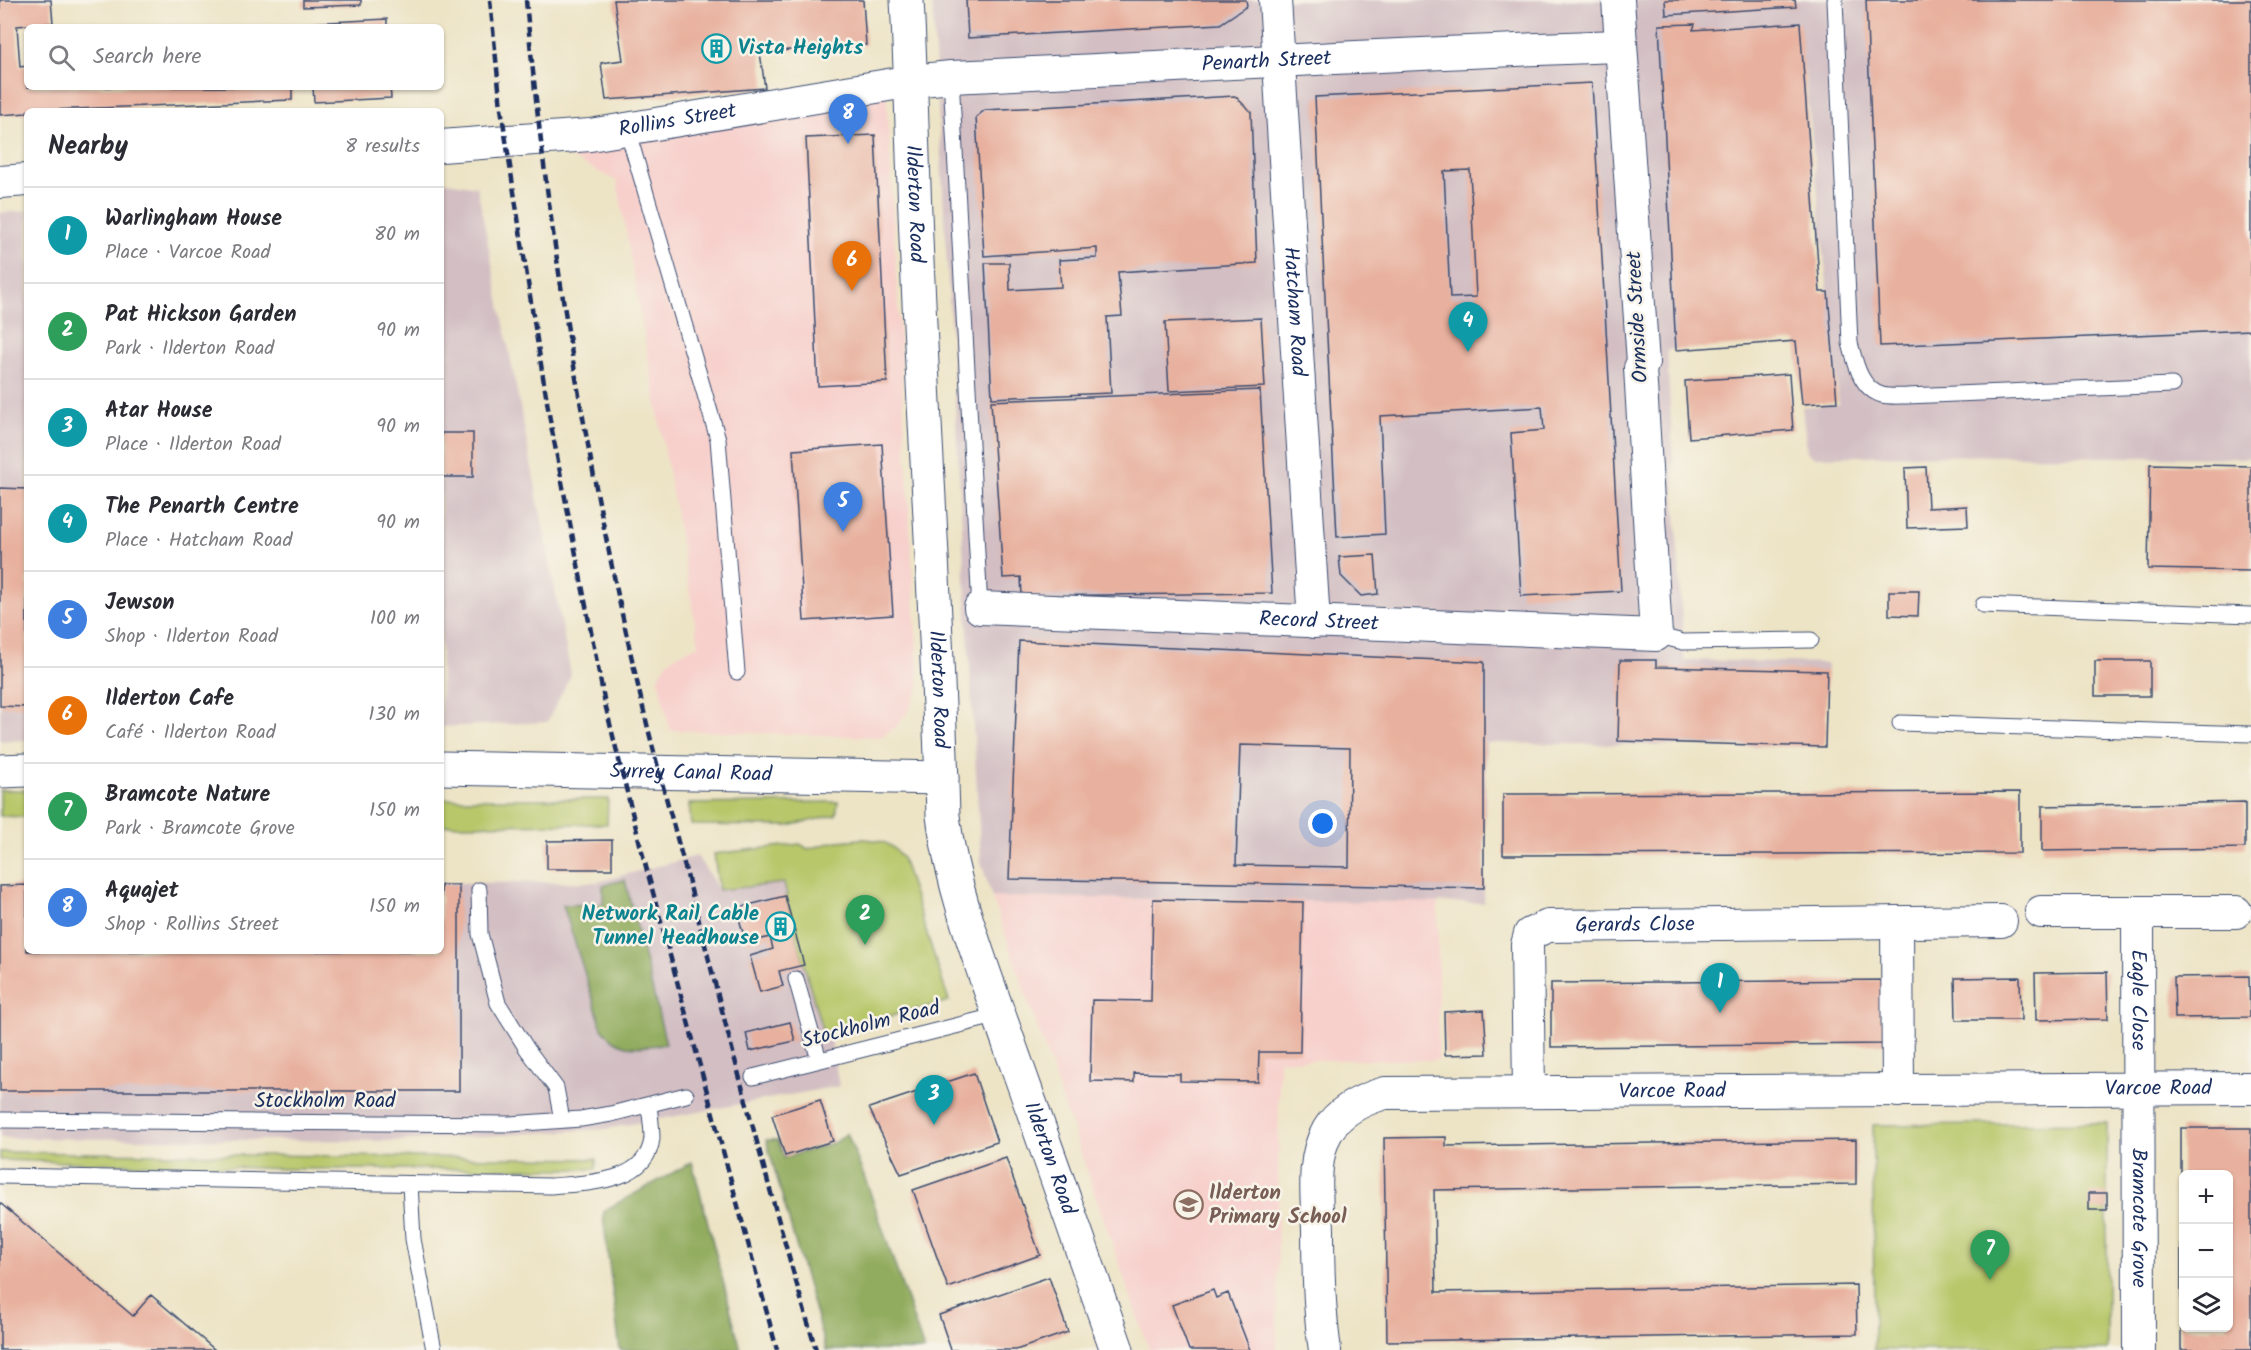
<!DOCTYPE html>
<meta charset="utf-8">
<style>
:root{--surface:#fff;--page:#f2f2f3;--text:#2b2b33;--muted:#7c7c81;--line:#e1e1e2;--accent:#0b8043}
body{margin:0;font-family:Kalam,sans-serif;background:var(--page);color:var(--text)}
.controls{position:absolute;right:18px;bottom:18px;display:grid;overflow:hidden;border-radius:9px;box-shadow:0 2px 4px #0004}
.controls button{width:54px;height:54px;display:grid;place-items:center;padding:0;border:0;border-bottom:2px solid var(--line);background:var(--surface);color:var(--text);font:30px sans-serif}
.you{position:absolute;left:1323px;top:824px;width:21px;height:21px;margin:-15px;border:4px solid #fff;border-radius:50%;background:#1a73e8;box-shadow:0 0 0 9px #1a73e833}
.badge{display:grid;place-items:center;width:39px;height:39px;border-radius:50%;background:var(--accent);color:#fff;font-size:20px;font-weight:700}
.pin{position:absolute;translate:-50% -50px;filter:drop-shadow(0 2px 3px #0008)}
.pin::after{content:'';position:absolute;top:32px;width:21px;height:18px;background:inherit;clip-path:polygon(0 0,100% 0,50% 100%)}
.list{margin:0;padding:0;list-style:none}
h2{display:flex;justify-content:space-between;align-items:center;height:78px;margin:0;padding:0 24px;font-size:26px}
h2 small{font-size:20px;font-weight:400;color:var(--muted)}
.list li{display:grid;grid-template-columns:39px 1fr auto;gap:18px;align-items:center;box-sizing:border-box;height:96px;padding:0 24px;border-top:2px solid var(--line)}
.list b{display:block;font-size:22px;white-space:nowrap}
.list p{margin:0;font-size:20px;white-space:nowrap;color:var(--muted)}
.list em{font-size:20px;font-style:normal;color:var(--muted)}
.icon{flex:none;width:33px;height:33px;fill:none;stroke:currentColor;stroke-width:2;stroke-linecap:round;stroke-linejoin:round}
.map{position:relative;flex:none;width:2251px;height:1350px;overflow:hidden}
.search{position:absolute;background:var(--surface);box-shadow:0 2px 4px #0004;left:24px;top:24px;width:420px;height:66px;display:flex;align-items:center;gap:15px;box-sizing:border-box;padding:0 21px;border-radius:9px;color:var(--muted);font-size:22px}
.panel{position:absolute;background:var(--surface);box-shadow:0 2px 4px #0004;left:24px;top:108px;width:420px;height:846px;border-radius:9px}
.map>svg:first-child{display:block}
</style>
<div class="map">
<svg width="2251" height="1350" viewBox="0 0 2251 1350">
<rect width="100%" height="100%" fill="#f7f3e8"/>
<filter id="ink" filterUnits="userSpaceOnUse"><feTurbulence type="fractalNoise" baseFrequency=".0167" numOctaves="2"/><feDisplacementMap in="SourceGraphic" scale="12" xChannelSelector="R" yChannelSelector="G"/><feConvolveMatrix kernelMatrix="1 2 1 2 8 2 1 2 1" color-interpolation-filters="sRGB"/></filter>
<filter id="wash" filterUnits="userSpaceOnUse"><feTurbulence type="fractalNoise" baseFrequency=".008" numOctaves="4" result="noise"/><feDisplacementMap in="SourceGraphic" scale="24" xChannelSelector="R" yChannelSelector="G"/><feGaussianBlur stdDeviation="1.35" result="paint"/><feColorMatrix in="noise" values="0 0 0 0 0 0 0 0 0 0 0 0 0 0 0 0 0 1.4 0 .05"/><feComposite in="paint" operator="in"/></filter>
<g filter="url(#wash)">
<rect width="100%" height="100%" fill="#ede4c6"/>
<!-- built -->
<path fill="#f7d0cc" d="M886 86 919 688 909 710 895 728 880 737 670 730 658 677 668 661 679 654 699 645 617 181 553 149Z
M992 897 1438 902V1060H1279L1277 1350H1149Z"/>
<!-- industrial -->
<path fill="#d2bec3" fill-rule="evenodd" d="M932 0H2251V458L1905 455 1814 457 1807 452 1802 407 1839 404 1832 336 1837 402 1802 404 1796 341 1667 350 1684 660 1827 663 1825 747 1486 743 1484 903 992 897 981 862ZM1803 52 1828 292H1820Z
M441 181 477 187 531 463 571 675 547 722 441 727Z
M27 211V740L0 741V213Z
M697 856 719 890 784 883 830 1035 839 1086 605 1129 395 1141 0 1138V886L27 885V951H441V883L597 882Z"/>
<!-- green -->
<path fill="#b8c76a" stroke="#6a7b64" stroke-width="1.5" d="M0 790H27V817L0 816Z
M441 799H608L607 824 441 825Z
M838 802 836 815 788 826 691 825 689 804Z
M862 839C880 840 892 842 902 858L949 1001 823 1033 785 896 787 895 784 883 719 890 714 854 800 844 808 849 837 841Z
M2107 1123V1350H1874L1873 1125Z
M0 1152 596 1159V1169H287L0 1160Z"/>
<!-- forest -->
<path fill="#92ac5e" stroke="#566e5e" stroke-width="1.5" d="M625 880 666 1044C639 1047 619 1053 602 1028L563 905 603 904V885Z
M847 1133 869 1189 924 1350H826L766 1140H778L784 1158 836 1142Z
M692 1162 741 1350H620L603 1216 605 1210Z"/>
<g id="blocks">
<!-- building -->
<path fill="#e8b09e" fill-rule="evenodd" d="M0 0H51L53 23 17 26 20 67 27 66V87H292V100L27 111V113L0 115Z
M303 0H361V5L303 7Z
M614 0H863L866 45 760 52 765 88 606 100 601 63 623 60Z
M966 0H1246L1247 6 1220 24 968 38Z
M1665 0H1795L1796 7 1666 15Z
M1866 0H2251V330L1880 346Z
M387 19V27H310V23Z
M1800 23 1820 292H1828L1837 402 1802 404 1796 341 1676 350 1659 25 1695 24 1693 30Z
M1592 83 1621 591 1521 596 1511 433 1544 430 1542 407 1380 416 1385 534 1337 537 1315 97ZM1470 170 1476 297 1450 298 1444 171Z
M313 87H390L391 98 314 102Z
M1235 96 1251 112 1257 263 1118 272 1122 316 1107 317 1111 393 992 398 985 263H1009L1010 290 1061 287 1059 260 1097 258V248L984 256 976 117 985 110Z
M875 135 887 382 818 386 806 138Z
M1261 318 1265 387 1169 391 1165 322Z
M1789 374 1793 430 1689 438 1685 381Z
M1260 390 1272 593 1022 596 1021 577 1003 578 991 401Z
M441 433H473V477H441Z
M882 444 893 615 804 621 793 450Z
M2150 464 2251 466V571L2148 569Z
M1926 467 1928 508 1967 506 1968 526 1907 528 1905 468Z
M0 488 27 489V707L0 706Z
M1375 555 1378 594 1361 596 1341 576 1339 557Z
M1889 591H1919L1918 616 1889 615Z
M1019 641 1484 662V888L1009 879ZM1240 745 1350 748 1349 867 1236 865Z
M1620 660H1656V667L1827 671 1825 747 1618 741Z
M2095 661H2150V696H2095Z
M2020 792V853L1503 855V794Z
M2245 802V848L2042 851V806Z
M612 840V869H547V841Z
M27 885V951H441V885H459V1091H0V886Z
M785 896 804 965 779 971 783 986 760 992 750 956 773 949 770 937 746 943 736 908Z
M1153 899 1303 902 1300 1052H1259L1258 1082 1180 1081V1074L1134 1073V1082L1090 1081 1092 1000 1151 1001Z
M2107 972 2108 1019 2036 1020 2035 973Z
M2249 976 2250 1017 2175 1018 2174 977Z
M2020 977 2021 1020H1956L1955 978Z
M1889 980V1044L1551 1047V983Z
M1484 1010 1487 1054 1445 1055 1444 1012Z
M790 1022 795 1041 750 1051 746 1033Z
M974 1073 997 1142 901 1174 869 1108Z
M820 1100 833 1141 785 1156 772 1115Z
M2181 1128H2251V1350H2181ZM2184 1174H2228V1328H2184Z
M1446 1137V1146L1856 1140V1184L1434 1190 1436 1292 1856 1285 1857 1334 1387 1341 1384 1138Z
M1006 1158 1040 1255 948 1288 913 1190Z
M2089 1193H2107V1210H2089Z
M0 1203 133 1316 151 1295 215 1350H0Z
M1049 1277 1068 1332 1016 1350H951L939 1315Z
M1213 1290 1216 1298 1228 1293 1250 1350H1189L1172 1305Z"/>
</g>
</g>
<g filter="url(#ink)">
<use href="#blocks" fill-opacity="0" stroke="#3a4a6e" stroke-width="1.5"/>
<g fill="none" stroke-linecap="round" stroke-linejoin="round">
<defs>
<path id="lane" d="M1835 0 1850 343C1855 361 1860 389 1882 395 1890 397 1899 396 1907 396L2172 385
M951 77 980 608
M627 129 718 439 737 672
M1983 605 2251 615
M1656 635 1683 642 1811 640
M1900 723 2251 734
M479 890 480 934 498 1003 527 1049 556 1088 562 1120
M796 979 819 1060
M753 1077 999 1015
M0 1120 510 1124 581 1119 611 1114 686 1095
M0 1176 551 1186C584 1183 648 1184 652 1138 652 1127 650 1115 649 1105
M410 1184 413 1239 434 1350"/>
<g id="street">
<path id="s1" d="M1275 0 1314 622"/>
<path id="s2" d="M441 146 590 135 912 81 951 77C1174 67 1397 53 1621 46"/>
<path d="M0 182 27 180"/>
<path id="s3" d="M980 608 1656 635 1640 368 1643 363 1618 0"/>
<path d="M2041 912H2236"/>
<path id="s4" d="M2138 912 2139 1350"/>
<path d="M1897 922 1898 1091"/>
<path id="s5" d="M1529 1091 1527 945 1530 934 1548 926 2001 921"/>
<path id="s6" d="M1325 1350C1319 1310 1318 1270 1318 1230 1317 1197 1311 1159 1328 1130 1340 1110 1364 1099 1385 1093L2251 1088"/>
</g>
<g id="secondary">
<path id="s7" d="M907 0C912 94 913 187 918 281 926 459 938 637 943 816 953 895 984 971 1010 1046 1046 1147 1082 1249 1117 1350"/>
<path id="s8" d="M441 768 942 778"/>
<path d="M0 771 27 770"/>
</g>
</defs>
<!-- lane casing -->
<use href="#lane" stroke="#3a4a6e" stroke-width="17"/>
<!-- street casing -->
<use href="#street" stroke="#3a4a6e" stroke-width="34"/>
<!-- secondary casing -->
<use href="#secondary" stroke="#3a4a6e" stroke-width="35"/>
<!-- lane -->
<use href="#lane" stroke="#fff" stroke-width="15"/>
<!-- street -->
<use href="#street" stroke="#fff" stroke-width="32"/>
<!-- secondary -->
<use href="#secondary" stroke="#fff" stroke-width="33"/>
<!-- rail -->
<path stroke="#1b2f5e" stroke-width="4.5" stroke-dasharray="9 4.5" stroke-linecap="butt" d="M490 0 501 108 533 315 550 420 605 704 642 852 777 1350
M526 0C547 235 588 469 641 699 656 764 675 829 692 894 731 1047 771 1199 816 1350"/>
</g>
</g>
<!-- icons -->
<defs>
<symbol id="building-ring" viewBox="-11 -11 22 22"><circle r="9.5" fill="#f7f3e8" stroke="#0f9aa8" stroke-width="1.5"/><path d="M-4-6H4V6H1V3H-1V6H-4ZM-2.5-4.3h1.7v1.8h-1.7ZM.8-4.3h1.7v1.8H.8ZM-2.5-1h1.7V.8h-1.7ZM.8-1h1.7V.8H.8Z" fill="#0f9aa8"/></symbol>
<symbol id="school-ring" viewBox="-11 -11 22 22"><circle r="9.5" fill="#f7f3e8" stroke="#8d6e63" stroke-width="1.5"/><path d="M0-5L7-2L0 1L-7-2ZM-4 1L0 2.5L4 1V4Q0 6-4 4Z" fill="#8d6e63"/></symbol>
</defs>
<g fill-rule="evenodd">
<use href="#building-ring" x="700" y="32" width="33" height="33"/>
<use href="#building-ring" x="764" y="910" width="33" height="33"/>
<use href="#school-ring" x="1172" y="1188" width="33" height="33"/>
</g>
<g text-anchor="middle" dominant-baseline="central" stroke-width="5" stroke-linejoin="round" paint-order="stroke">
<!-- culture labels -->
<g font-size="21" font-weight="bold" fill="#0d838f" stroke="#f7f3e8" text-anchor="start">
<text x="738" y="48">Vista Heights</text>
<text x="759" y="914" text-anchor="end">Network Rail Cable<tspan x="759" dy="24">Tunnel Headhouse</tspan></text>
</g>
<!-- street labels -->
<g font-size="21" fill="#1b2f5e" stroke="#f7f3e8">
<text stroke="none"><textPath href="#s2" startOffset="831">Penarth Street</textPath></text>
<text stroke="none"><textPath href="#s2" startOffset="238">Rollins Street</textPath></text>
<text stroke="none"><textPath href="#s7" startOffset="204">Ilderton Road</textPath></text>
<text stroke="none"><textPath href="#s1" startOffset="312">Hatcham Road</textPath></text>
<text transform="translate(1638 317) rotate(-93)">Ormside Street</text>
<text stroke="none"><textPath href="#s3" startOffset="339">Record Street</textPath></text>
<text stroke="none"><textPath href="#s7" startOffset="690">Ilderton Road</textPath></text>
<text stroke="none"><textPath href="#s8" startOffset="250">Surrey Canal Road</textPath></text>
<text stroke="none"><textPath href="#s5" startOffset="264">Gerards Close</textPath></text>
<text stroke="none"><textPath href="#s4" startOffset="88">Eagle Close</textPath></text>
<text transform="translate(871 1025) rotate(-14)">Stockholm Road</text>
<text stroke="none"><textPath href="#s6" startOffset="1065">Varcoe Road</textPath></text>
<text stroke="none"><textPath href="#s6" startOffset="579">Varcoe Road</textPath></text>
<text x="325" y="1101">Stockholm Road</text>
<text stroke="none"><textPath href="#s7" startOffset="1176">Ilderton Road</textPath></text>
<text stroke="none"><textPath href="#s4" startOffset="306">Bramcote Grove</textPath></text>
</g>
<!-- education labels -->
<g font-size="21" font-weight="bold" fill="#785e54" stroke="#f7f3e8" text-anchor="start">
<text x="1209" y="1193">Ilderton<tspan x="1209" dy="24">Primary School</tspan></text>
</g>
</g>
</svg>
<div class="controls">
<button>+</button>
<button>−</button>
<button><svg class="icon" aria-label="layers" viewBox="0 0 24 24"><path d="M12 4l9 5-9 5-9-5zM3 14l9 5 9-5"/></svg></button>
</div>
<div class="you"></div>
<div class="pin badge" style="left:1720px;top:1013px;background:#0f9aa8">1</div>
<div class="pin badge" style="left:865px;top:945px;background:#2e9e5b">2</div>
<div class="pin badge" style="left:934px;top:1125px;background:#0f9aa8">3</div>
<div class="pin badge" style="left:1468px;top:352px;background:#0f9aa8">4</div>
<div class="pin badge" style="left:843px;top:532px;background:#3f7fe0">5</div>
<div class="pin badge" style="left:852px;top:291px;background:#e8710a">6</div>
<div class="pin badge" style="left:1990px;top:1280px;background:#2e9e5b">7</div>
<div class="pin badge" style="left:848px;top:144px;background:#3f7fe0">8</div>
<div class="search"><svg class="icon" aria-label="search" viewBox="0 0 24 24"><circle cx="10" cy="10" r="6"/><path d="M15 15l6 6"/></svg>Search here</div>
<section class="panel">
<h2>Nearby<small>8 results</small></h2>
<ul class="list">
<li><span class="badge" style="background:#0f9aa8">1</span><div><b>Warlingham House</b><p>Place · Varcoe Road</p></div><em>80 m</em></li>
<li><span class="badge" style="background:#2e9e5b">2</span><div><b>Pat Hickson Garden</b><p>Park · Ilderton Road</p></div><em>90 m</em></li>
<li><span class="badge" style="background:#0f9aa8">3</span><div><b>Atar House</b><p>Place · Ilderton Road</p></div><em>90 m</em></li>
<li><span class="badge" style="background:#0f9aa8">4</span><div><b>The Penarth Centre</b><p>Place · Hatcham Road</p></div><em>90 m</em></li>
<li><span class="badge" style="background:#3f7fe0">5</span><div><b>Jewson</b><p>Shop · Ilderton Road</p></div><em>100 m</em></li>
<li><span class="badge" style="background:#e8710a">6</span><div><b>Ilderton Cafe</b><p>Café · Ilderton Road</p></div><em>130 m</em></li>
<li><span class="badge" style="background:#2e9e5b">7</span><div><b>Bramcote Nature</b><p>Park · Bramcote Grove</p></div><em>150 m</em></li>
<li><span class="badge" style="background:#3f7fe0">8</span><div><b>Aquajet</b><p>Shop · Rollins Street</p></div><em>150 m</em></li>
</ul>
</section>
</div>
